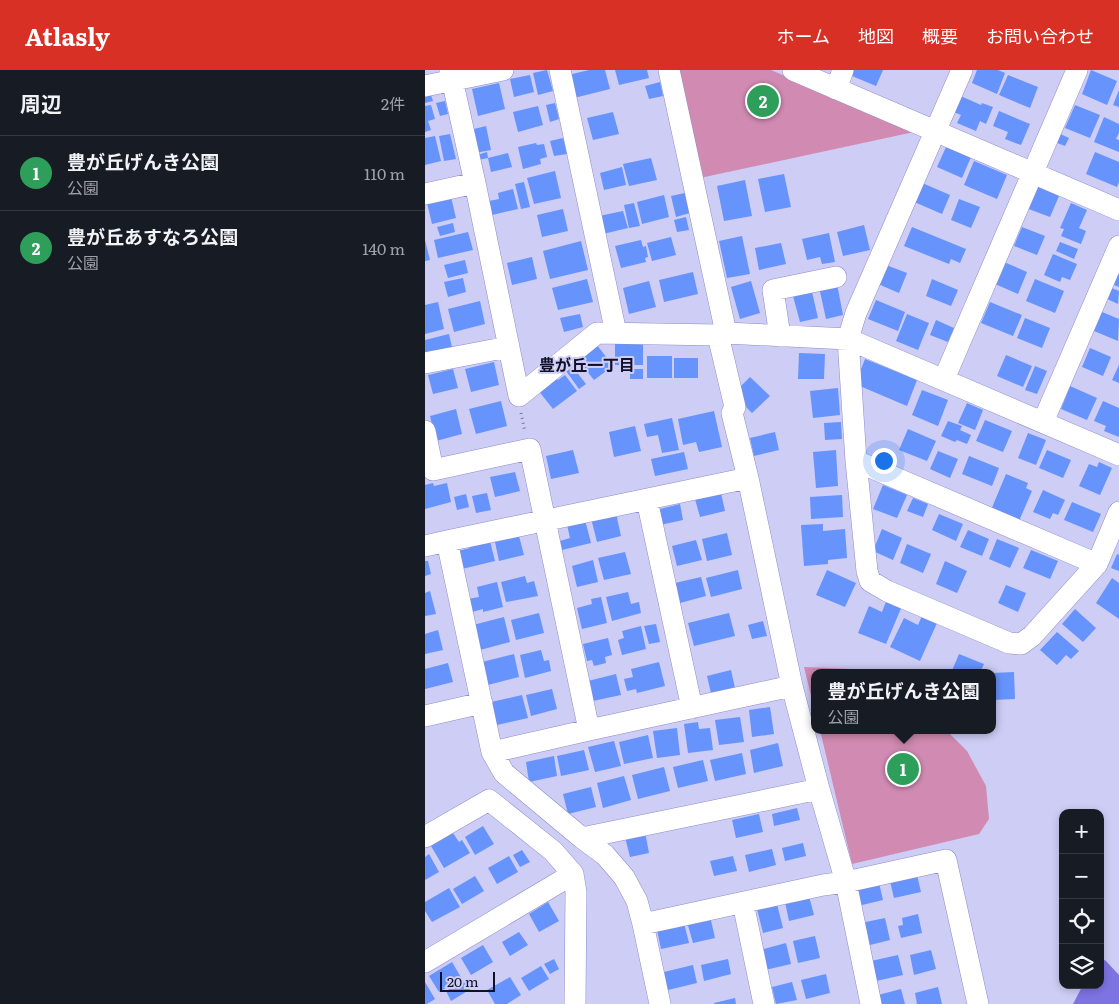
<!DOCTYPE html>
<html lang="ja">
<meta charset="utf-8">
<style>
:root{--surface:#171b24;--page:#242831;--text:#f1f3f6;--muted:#9ea1a6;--line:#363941;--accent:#d93025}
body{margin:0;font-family:Literata,"Noto Sans JP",serif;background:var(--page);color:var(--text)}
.controls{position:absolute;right:15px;bottom:15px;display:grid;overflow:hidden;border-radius:10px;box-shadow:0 2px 8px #0003}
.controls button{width:45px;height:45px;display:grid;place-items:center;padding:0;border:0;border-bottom:1px solid var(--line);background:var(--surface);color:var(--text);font:25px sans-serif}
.scale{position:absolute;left:15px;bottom:12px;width:55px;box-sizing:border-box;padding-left:5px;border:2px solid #121027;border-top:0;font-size:14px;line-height:18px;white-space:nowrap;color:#121027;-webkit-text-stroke:4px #cdcdf6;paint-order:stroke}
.you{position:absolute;left:458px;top:390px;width:18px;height:18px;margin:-12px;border:4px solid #fff;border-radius:50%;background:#1a73e8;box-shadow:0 0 0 8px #1a73e833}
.badge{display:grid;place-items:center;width:32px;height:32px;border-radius:50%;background:var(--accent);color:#fff;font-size:16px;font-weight:700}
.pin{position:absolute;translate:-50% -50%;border:2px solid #fff;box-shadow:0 1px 5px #0006}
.popup{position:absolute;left:386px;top:599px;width:185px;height:65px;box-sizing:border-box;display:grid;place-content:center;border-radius:10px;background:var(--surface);filter:drop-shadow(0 1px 4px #0005);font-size:16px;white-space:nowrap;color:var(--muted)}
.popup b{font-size:19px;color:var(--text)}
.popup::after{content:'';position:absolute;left:50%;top:100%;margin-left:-10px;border:10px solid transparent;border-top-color:var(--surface)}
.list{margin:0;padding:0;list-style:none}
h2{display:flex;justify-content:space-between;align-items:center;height:65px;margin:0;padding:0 20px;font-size:21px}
h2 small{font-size:16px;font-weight:400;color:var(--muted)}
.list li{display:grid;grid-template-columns:32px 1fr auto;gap:15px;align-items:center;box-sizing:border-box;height:75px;padding:0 20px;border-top:1px solid var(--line)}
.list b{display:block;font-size:19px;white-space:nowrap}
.list p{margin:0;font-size:16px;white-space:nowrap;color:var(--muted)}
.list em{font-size:16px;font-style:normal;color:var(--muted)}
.icon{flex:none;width:28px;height:28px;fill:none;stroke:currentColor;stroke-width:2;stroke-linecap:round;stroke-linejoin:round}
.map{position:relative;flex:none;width:694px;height:934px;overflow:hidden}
header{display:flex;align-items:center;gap:30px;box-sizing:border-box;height:70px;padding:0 25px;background:var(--accent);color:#fff}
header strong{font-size:24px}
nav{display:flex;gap:28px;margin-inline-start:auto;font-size:18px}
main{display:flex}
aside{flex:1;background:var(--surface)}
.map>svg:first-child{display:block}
</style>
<header>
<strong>Atlasly</strong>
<nav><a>ホーム</a><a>地図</a><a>概要</a><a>お問い合わせ</a></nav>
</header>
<main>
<aside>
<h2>周辺<small>2件</small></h2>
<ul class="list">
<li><span class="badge" style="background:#2e9e5b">1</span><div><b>豊が丘げんき公園</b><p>公園</p></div><em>110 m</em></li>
<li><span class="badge" style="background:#2e9e5b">2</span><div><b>豊が丘あすなろ公園</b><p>公園</p></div><em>140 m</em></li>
</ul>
</aside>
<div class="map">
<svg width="694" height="934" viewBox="0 0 694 934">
<rect width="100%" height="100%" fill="#cdcdf6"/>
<!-- green -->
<path fill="#d18ab2" d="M252 0H346L489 62 275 108Z
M379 597 450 600 453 603H389V638Z
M395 660H521L542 681 561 716 564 749 554 764 427 794Z"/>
<!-- water -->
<path fill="#7e73e2" d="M680 890 694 905V934H648L658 915H675V893Z"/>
<!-- building -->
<path fill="#6793fc" d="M122 0 128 21 113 25 108 3Z
M164 0H180L185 19 149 28 143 5Z
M190 0H222L224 8 194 15Z
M429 0H458L451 16 427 6Z
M552 0H573L580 3 572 24 547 13Z
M666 0 692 11 682 35 657 24Z
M105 5 109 22 89 27 85 9Z
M583 5 613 17 605 38 574 25Z
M235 12 238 26 224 29 220 16Z
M74 13 80 39 53 46 47 19Z
M694 20V37L688 35Z
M5 22 8 31 0 33V24Z
M531 24 556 35 557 33 568 37 561 54 555 51 551 61 532 53 536 45 524 40Z
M20 31 23 44 15 46 11 33Z
M130 33 134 49 125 52 121 35Z
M6 35 10 49 3 51 6 60 0 62V36Z
M650 35 675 45 665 68 640 58Z
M113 36 118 55 93 62 88 42Z
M574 41 605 54 596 75 580 69 583 62 568 56Z
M188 42 194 64 168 70 162 48Z
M679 47 694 54V63L691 69 694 70V82L669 72Z
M61 56 66 80 50 83 45 60Z
M631 62 644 68 640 76 627 71Z
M25 64 31 89 19 91 14 66Z
M10 66 16 91 0 95V68Z
M138 68 142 84 129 86 125 71Z
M111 73 112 75 119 74 122 87 115 89 116 94 98 99 93 77Z
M521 77 546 87 537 108 512 97Z
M62 82 63 88 53 90 52 85Z
M670 82 694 92V112L692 117 661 104Z
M83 83 87 97 66 102 63 88Z
M226 88 232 110 204 116 198 94Z
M549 91 582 105 572 129 539 115Z
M197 97 201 115 179 120 175 103Z
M130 101 136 128 109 134 102 108Z
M359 104 366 137 340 142 333 109Z
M320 110 327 146 299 151 292 116Z
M99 112 105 137 96 139 90 114Z
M495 112 525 125 517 144 487 131Z
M611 116 634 126 625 147 601 138Z
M88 119 93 139 67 145 64 131 74 129 73 123Z
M260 123 265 143 251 147 246 126Z
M239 125 244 147 217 154 212 132Z
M26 127 31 148 7 154 2 133Z
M534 129 555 137 546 158 526 150Z
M209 133 215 156 204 158 199 135Z
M646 133 662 140 654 158 661 161 656 174 636 166 639 159 635 158Z
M138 139 143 161 117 167 112 145Z
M198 141 203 158 178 164 174 146Z
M261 147 264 160 252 162 249 150Z
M28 153 30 162 15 166 12 157Z
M439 155 445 180 418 186 412 162Z
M487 157 541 179 535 193 526 189 524 194 479 176Z
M597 157 620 166 612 185 589 176Z
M43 162 48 180 13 188 9 170Z
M404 163 410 192 397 194 395 187 382 190 377 169Z
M317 166 325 204 302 208 294 171Z
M246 167 251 185 227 191 222 173Z
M0 170 5 190 0 191Z
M216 170 218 177 221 176 223 187 220 188 221 192 196 198 190 176Z
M156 171 163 200 125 209 118 181Z
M635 172 653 179 649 189 631 181Z
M356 173 361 194 334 200 330 178Z
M628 184 652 194 645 210 637 207 635 212 619 205Z
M107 187 112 209 87 215 82 193Z
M40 190 43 203 23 208 19 195Z
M579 192 602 202 593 224 570 214Z
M461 195 482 203 474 223 453 214Z
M694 198V217L684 213Z
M268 202 273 224 239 232 234 210Z
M38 208 41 222 23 227 19 212Z
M162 209 168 232 133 240 127 218Z
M507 209 533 220 526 236 501 226Z
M610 209 639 221 630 243 601 231Z
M224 211 231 237 204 244 198 218Z
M326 211 335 243 315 249 306 217Z
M412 214 418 245 401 249 394 217Z
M684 217 694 221 693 234 680 228Z
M387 222 393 248 375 252 368 226Z
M451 230 480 242 473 261 443 249Z
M55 231 60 254 29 262 23 239Z
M13 232 19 259 0 264V235Z
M565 232 597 245 588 266 556 253Z
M677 242 694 249 693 271 669 261Z
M155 244 158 257 139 262 135 248Z
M482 244 504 253 493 280 471 271Z
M600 248 625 258 617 278 592 268Z
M511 250 529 258 523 272 505 265Z
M24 264 27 277 0 283V270Z
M190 271H218V295H190Z
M172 275 188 296 169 310 153 290Z
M665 278 686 287 678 306 657 297Z
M374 283 400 284 399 309H373Z
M581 285 607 296 598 317 572 306Z
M222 286H247V308H222Z
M249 288H273V308H249Z
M440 289 492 310 482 336 430 314Z
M69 292 74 315 46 322 40 299Z
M694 295V313L687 310Z
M147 296 161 314 154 319 141 301Z
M610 296 622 301 612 324 600 320Z
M28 299 33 318 8 324 3 305Z
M205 299H218V309H205Z
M140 305 152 321 128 339 113 320 130 307 133 310Z
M325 307 345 326 327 343 308 324Z
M645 316 672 328 662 350 636 339Z
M413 318 415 345 388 348 385 321Z
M497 320 523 330 513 356 487 345Z
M76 331 82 356 51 364 44 339Z
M678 331 694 338V367L679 361 681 356 669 351Z
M542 333 558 340 550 360 533 353Z
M31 339 37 364 11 371 5 346Z
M289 341 297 377 274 382 271 372 258 375 253 349Z
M247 348 254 380 237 383 233 365 222 367 219 354Z
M560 350 587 361 578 382 551 371Z
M523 351 537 356 535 360 546 365 542 374 532 370 530 372 516 366Z
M416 352 417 369 400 370 399 353Z
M210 356 216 381 189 387 184 362Z
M483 359 511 371 502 391 474 380Z
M350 362 354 380 329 386 325 368Z
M603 363 621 370 611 395 593 388Z
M148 380 154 403 126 409 121 386Z
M411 380 413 416 391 418 388 382Z
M622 380 646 390 638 408 614 398Z
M513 381 533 389 525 408 505 399Z
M259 382 263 399 230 406 226 389Z
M544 386 574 398 567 416 537 404Z
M674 392 687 398 675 425 654 416 664 394 672 397Z
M90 402 95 421 70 427 65 407Z
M581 404 603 413 601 418 607 421 594 451 566 440Z
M8 413 9 416 22 413 26 432 0 439V415Z
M458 415 482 425 472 448 448 439Z
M618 420 640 430 633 445 628 443 625 449 608 442Z
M62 423 66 440 51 443 47 426Z
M296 423 300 441 275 447 270 429Z
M41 424 44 437 32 440 29 427Z
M417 425 418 447 386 449 385 427Z
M488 428 503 434 498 447 482 441Z
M647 432 676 444 668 462 639 450Z
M255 434 258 450 235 455 231 440Z
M191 443 196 466 172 472 166 448Z
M514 444 538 454 531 471 507 460Z
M160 450 166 473 137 480 135 471 145 468 142 455Z
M398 454V461L420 459 422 488 403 490V494L379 496 376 455Z
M457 459 477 468 468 490 448 481Z
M543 460 564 469 557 486 535 477Z
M302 463 307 485 282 491 277 469Z
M94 466 99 485 74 491 70 472Z
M64 467 70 491 37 499 33 481 45 478 43 473Z
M572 469 594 478 585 498 564 489Z
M271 470 277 490 252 496 247 476Z
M482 474 506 484 498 503 475 493Z
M606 480 633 491 625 509 598 498Z
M200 482 206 504 179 510 173 488Z
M692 484 694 485V501L686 498Z
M168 490 173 512 152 517 147 496Z
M0 491H3L6 504 0 506Z
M520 491 542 501 532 523 511 514Z
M313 500 317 519 286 527 281 508Z
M402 500 431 513 420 537 391 525Z
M100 506 102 513 109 511 113 526 81 532 76 512Z
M276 507 281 526 255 533 250 513Z
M687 508 694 513V549L671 533Z
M72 512 78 537 58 542V539L47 542 43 529 54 527 52 517Z
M581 515 601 523 593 542 573 533Z
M5 521 11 544 0 546V523Z
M203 522 206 534 214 532 216 543 187 551 181 527Z
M176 527 182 553 157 559 152 538 167 534 166 529Z
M462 529 477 536 461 574 433 563 444 536 457 542Z
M650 539 671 558 658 572 637 554Z
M114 543 119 563 91 570 86 550Z
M304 543 310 566 269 576 263 553Z
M497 546 512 553 495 591 465 577 479 548 493 555Z
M79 547 85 572 55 580 48 555Z
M338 551 342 566 327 569 323 555Z
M231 554 235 572 224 574 219 556Z
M216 556 221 579 197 585 193 570 199 568 197 561Z
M13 560 18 580 0 584V564Z
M632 562 654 581 646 589 641 585 632 595 615 580Z
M183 568 187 585 180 587 181 593 169 596 167 590 162 591 158 574Z
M116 580 119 591 124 590 126 601 100 608 95 585Z
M89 584 94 607 63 615 57 592Z
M534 584 559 594 555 603H526Z
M234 592 240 616 212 623 211 619 202 621 199 609 208 607 206 599Z
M23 593 28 612 0 619V599Z
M306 600 310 618 286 623 282 606Z
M589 602 590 629 567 630V603Z
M191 604 196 625 168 631 163 611Z
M127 619 132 639 106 646 101 625Z
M97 625 103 648 72 655 66 632Z
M345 637 349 664 327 667 324 640Z
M315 647 319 672 294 675 290 650Z
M273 652 274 659 285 658 288 680 263 683 259 654Z
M252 658 255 685 232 688 228 661Z
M223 665 228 688 199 694 194 672Z
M189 671 196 696 170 702 163 677Z
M353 673 358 696 329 703 325 680Z
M159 680 164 700 136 706 132 686Z
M317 683 321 704 290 711 285 690Z
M129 686 132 706 104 712 101 692Z
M278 690 283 711 253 718 248 697Z
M239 697 245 721 213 729 207 705Z
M199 706 206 730 178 738 172 713Z
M166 717 171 737 143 744 138 724Z
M372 738 375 750 349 756 347 744Z
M334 744 338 762 311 768 307 750Z
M58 756 69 774 50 785 40 767Z
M220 762 224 783 205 787 200 767Z
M28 763 34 772 37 770 45 783 19 798 6 776Z
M378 773 381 786 360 791 357 778Z
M347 779 351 795 324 802 320 785Z
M97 780 105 792 95 797 88 785Z
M4 784 14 802 0 810V787Z
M84 786 93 802 72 814 63 798Z
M308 786 312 801 289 806 285 791Z
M492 805 496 822 469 828 465 811Z
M50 806 59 821 37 834 28 819Z
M454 813 458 830 433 836 429 819Z
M24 818 35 837 7 852 0 841V832Z
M384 826 389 845 364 851 360 832Z
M123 832 134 851 114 862 104 844Z
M352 834 358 858 338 863 332 839Z
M493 844 497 863 476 868 473 856 478 855 477 848Z
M285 846 290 868 268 873 262 852Z
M460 848 465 870 441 876 436 853Z
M259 853 264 873 236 879 232 860Z
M94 862 103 875 85 886 77 872Z
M390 866 395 888 373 893 368 871Z
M361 873 366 894 340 900 335 880Z
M58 875 68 892 46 905 36 888Z
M506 880 511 899 489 905 485 885Z
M473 885 478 905 451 911 446 891Z
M129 889 134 899 125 904 119 894Z
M303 889 306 904 279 911 276 895Z
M27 892 37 909 14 922 4 906Z
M268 895 272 913 243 920 239 902Z
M116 896 124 909 104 921 96 908Z
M401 904 405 923 381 929 376 910Z
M85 907 96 925 82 934H70L62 920Z
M44 908 49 917 26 931 21 921Z
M0 912 10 929 2 934H0Z
M367 912 372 930 351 934 347 917Z
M513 917 517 934H492L490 923Z
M476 919 480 934H455L453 925Z
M310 928 311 934H289V933Z"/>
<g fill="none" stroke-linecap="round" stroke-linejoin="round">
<defs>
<path id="street" d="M25 0 50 113 94 326 172 263 293 265 301 263 423 269 694 385
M135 0 191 263
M244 0 301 263
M368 0 694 140
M537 0 431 243 423 269 431 391 442 501 445 511 462 521 584 573 596 574 607 566 672 494 694 442
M0 16 78 0
M411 19 418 0
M0 124 50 113
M293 265 310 337 307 343 323 408
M355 266 348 220 411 207
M0 293 83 277
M519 309 652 0
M618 352 694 176
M0 361 8 400 105 379 164 660 367 616
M431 391 672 494
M222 430 267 638
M0 476 22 471 323 408 367 616 394 719 421 812 398 815 218 854 212 831 199 807 180 785 157 768 79 703 67 682 22 471
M0 646 57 633
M67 682 164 660
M0 767 64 730 128 781 148 804 151 822 150 934
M157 768 394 719
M318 833 339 934
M218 854 235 934
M0 892 148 804
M446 934 421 812 521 790 553 934"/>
</defs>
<!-- street casing -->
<use href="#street" stroke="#8e8ccb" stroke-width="22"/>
<!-- path -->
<path stroke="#7a799a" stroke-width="3" stroke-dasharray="1 4" stroke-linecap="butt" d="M96 343 100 362"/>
<!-- street -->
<use href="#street" stroke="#fff" stroke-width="21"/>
</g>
<g text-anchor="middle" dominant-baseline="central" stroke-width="4" stroke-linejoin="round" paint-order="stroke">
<!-- neighbourhood labels -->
<g font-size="16" font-weight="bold" fill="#121027" stroke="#cdcdf6">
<text x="162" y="294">豊が丘一丁目</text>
</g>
</g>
</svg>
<div class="controls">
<button>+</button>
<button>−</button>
<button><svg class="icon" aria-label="locate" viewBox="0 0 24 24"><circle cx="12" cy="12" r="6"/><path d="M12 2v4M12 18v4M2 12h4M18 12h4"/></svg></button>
<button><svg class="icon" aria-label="layers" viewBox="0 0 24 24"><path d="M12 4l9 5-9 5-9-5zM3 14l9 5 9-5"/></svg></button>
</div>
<div class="scale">20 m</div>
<div class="you"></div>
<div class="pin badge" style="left:478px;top:699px;background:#2e9e5b">1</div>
<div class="popup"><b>豊が丘げんき公園</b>公園</div>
<div class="pin badge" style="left:338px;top:31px;background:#2e9e5b">2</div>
</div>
</main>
